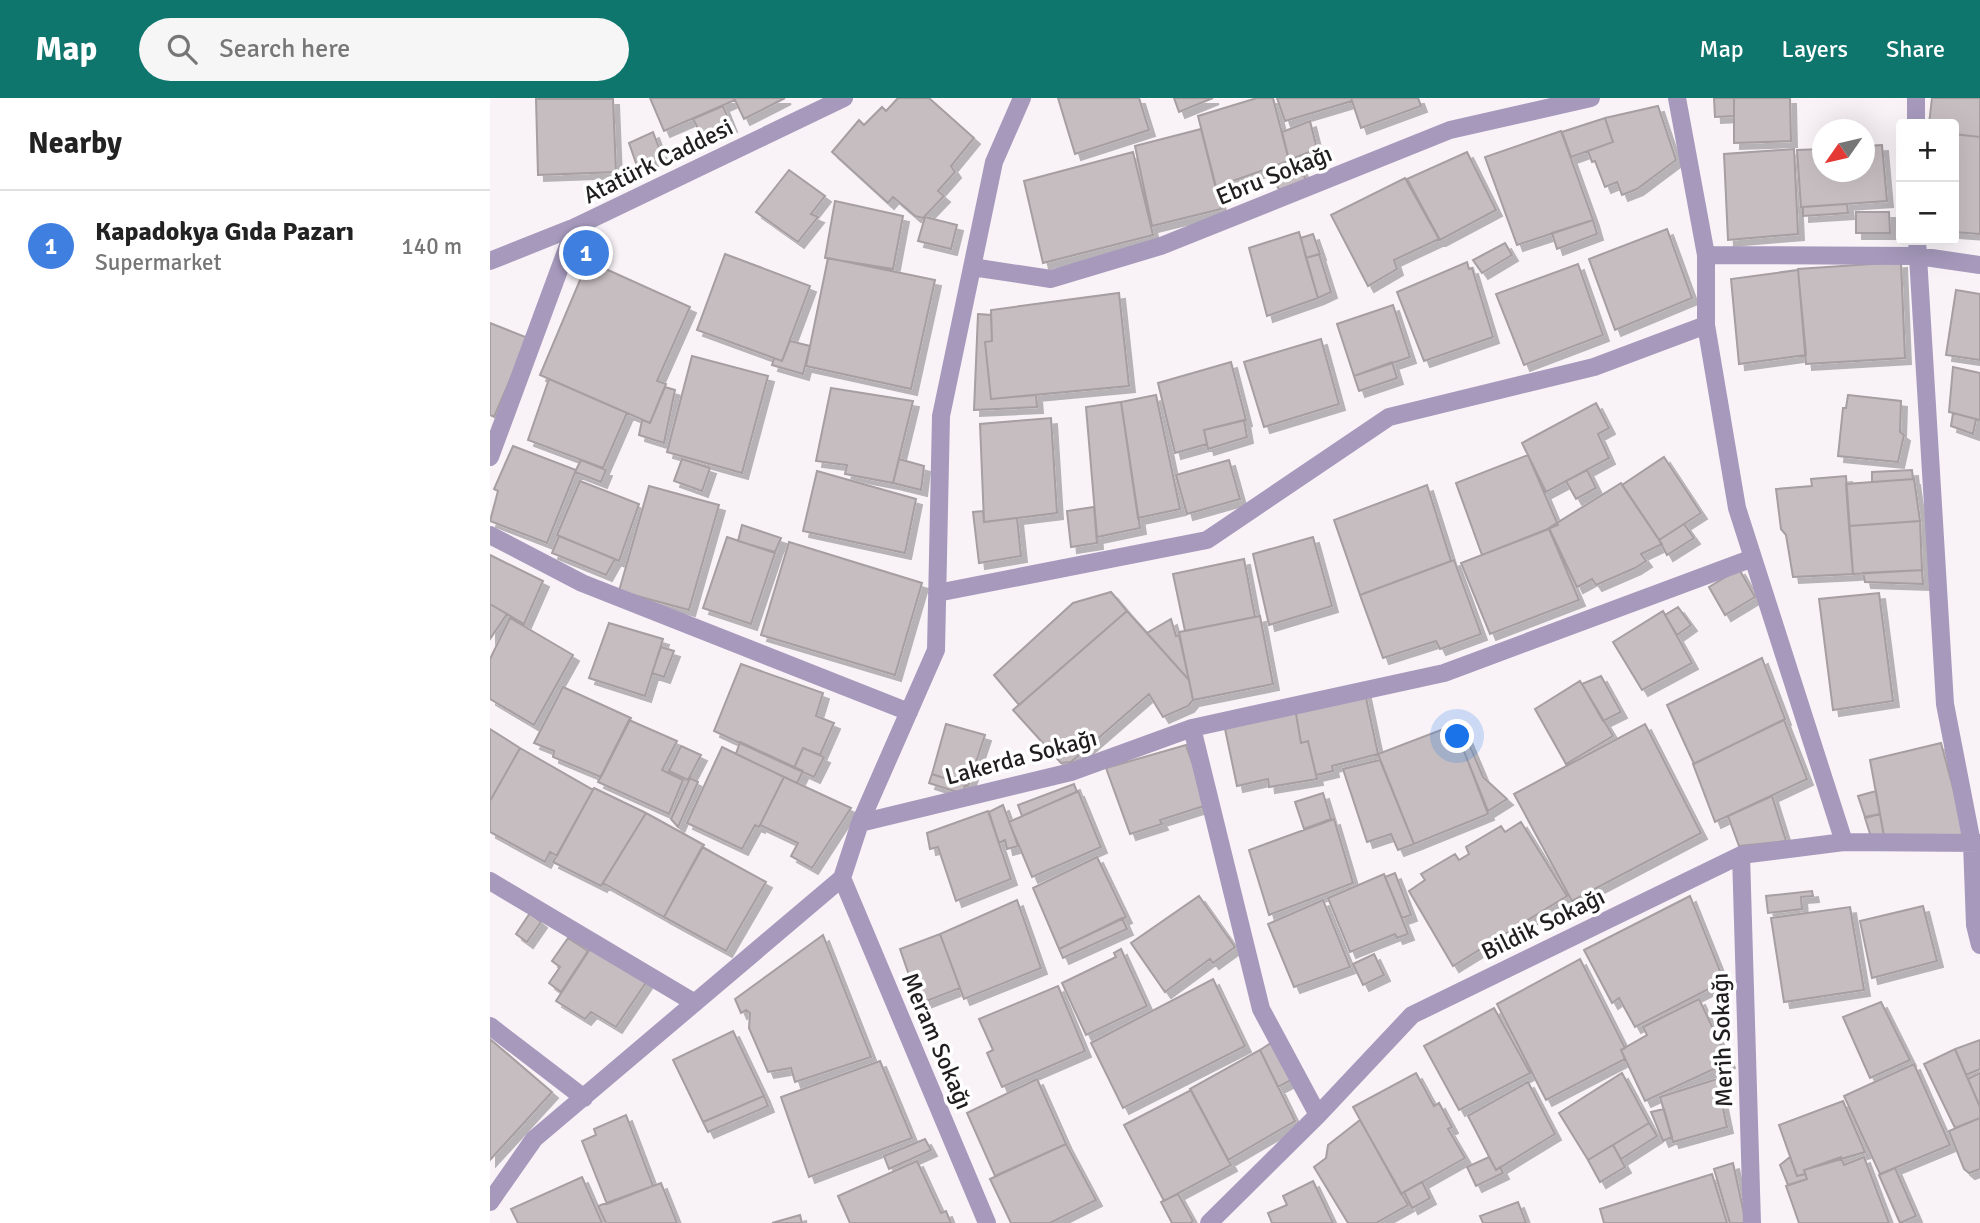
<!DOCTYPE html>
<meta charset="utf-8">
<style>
:root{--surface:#fff;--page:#f6f6f6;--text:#222;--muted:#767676;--line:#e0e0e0;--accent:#0f766e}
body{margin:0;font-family:Signika,sans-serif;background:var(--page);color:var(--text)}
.controls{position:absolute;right:21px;top:21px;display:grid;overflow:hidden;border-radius:7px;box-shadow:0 7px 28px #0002}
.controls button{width:63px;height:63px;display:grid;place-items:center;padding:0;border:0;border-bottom:2px solid var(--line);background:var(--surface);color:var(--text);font:35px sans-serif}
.compass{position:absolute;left:1322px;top:21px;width:63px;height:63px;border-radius:50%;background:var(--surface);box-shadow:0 7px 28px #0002;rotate:236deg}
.you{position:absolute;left:968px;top:639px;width:24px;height:24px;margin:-18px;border:5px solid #fff;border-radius:50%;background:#1a73e8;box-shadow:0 0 0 10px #1a73e833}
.badge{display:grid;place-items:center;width:46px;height:46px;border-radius:50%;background:var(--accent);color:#fff;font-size:23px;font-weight:700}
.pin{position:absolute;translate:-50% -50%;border:4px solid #fff;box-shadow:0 2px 7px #0006}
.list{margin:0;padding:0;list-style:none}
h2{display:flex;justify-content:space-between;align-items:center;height:91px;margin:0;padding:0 28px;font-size:30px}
h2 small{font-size:23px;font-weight:400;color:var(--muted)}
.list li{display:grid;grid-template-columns:46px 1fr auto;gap:21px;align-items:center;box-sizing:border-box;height:112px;padding:0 28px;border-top:2px solid var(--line)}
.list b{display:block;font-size:26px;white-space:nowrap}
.list p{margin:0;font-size:23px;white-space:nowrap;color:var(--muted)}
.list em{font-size:23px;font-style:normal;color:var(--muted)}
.icon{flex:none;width:38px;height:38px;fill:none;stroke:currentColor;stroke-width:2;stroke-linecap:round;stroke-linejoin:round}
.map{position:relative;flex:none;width:1490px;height:1125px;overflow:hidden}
header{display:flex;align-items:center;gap:42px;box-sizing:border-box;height:98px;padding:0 35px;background:var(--accent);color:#fff}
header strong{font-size:33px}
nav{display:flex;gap:38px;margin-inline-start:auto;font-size:24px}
.search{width:490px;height:63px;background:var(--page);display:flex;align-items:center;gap:18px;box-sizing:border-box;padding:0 24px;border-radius:38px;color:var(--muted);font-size:26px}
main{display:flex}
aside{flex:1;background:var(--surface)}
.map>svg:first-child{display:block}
</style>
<header>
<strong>Map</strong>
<div class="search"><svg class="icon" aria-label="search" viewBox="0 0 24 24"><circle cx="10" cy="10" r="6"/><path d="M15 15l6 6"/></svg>Search here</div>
<nav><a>Map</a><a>Layers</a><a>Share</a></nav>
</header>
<main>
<aside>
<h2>Nearby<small></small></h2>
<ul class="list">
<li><span class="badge" style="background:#3f7fe0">1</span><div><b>Kapadokya Gıda Pazarı</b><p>Supermarket</p></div><em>140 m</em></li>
</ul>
</aside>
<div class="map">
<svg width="1490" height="1125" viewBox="0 0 1490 1125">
<defs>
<filter id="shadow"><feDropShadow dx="6" dy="6" stdDeviation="0" flood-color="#0004"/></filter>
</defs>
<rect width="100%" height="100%" fill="#f9f3f8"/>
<!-- building -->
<path fill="#c6bdc0" stroke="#a69ea0" stroke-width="2" filter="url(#shadow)" d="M160 0H244L245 2 174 33Z
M244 0H295L254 21Z
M408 0H439L484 40 461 68 465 74 448 93 454 98 433 120 425 118 403 99 398 105 342 54 369 22 374 27 392 9 396 13Z
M568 0H649L659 32 585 56Z
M684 0H723L689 14Z
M767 0H783L799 63 726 89 708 18Z
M787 0H861L862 3 795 23Z
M861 0H928L931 8 871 30Z
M1224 0H1244V18L1225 19Z
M1244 0H1300L1301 43 1244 45Z
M1442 0H1490V39L1464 36V26H1439Z
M46 1H123L126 74 48 77Z
M233 8 241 28 213 40 203 21Z
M1168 8 1186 62 1147 91 1132 97 1127 84 1115 89 1105 63 1102 64 1098 53 1123 44 1115 20Z
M1115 20 1123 44 1081 59 1072 34Z
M820 23 827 51 799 62 792 34Z
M711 31 731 111 662 128 645 48Z
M1071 33 1103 122 1027 147 995 59Z
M163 34 172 58 147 68 139 45Z
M1464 36 1490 39V136L1464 134Z
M1392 47 1397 103 1311 109 1307 52 1332 51V74H1374V48Z
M1304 51 1308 136 1238 142 1234 56Z
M643 54 663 137 553 165 534 83Z
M977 54 1006 112 950 142 917 81Z
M806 60 816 82 789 92 779 70Z
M299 72 335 98 321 116 328 119 308 144 266 114Z
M915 80 949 141 904 162 907 171 878 188 841 117Z
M345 103 413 118 403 171 335 160Z
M1357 106 1358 115 1313 118V109Z
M1366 114H1399L1400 135H1366Z
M435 119 467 127 461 151 428 143Z
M1103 122 1107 136 1067 151 1062 135Z
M1177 131 1202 200 1125 232 1099 161Z
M809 134 828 200 777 218 759 150Z
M823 136 830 156 816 160 811 140Z
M1015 145 1022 157 992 175 983 162Z
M235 156 320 188 292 263 207 232Z
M829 156 841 194 828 200 816 160Z
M338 160 445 182 421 291 316 268Z
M98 163 200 209 167 283 176 286 160 325 50 277Z
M977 164 979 171 982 170 1003 239 934 263 907 194Z
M1411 164 1415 260 1316 266 1308 171Z
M1088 166 1113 237 1034 267 1006 196Z
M1308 172 1316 257 1249 266 1241 181Z
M1466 192 1490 196V262L1456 257Z
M629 195 639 288 501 301 495 244 502 243 501 212Z
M903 207 920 259 864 278 847 226Z
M488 216 501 217 502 243 495 244 501 301 546 297 547 309 484 312Z
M0 225 38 240 4 319 0 317Z
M831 241 849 306 774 329 754 264Z
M300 243 320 248 313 276 282 267 284 260 292 263Z
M202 258 278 278 252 375 177 354Z
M741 264 756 322 714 332 717 346 685 355 668 285Z
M902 264 907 280 869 293 864 278Z
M1463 269 1490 275V322L1459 314Z
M59 281 137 315 113 370 38 342Z
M175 289 185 292 174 345 149 337 152 322 160 325Z
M341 290 423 303 403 385 355 376 357 367 326 363Z
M666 297 690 411 648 420 631 304Z
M1358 297 1411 303 1410 334 1414 337 1408 364 1348 358 1353 310H1356Z
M631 304 650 430 607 439 596 309Z
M1106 305 1119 330 1108 336 1119 360 1056 394 1032 345Z
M1463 315 1486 321 1483 336 1461 328Z
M561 320 567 415 494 424 490 326Z
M754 322 757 339 718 351 714 332Z
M23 348 86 372 57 445 0 423 8 393 4 391Z
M1038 357 1068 427 992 457 966 385Z
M1174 359 1211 415 1169 442 1132 387Z
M192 361 220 370 212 393 184 383Z
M409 361 434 368 431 392 403 385Z
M91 362 116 372 111 384 85 374Z
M739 362 750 401 697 416 686 377Z
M1097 372 1106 390 1086 401 1076 383Z
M1422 372 1423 381 1382 384V374Z
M327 373 426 401 415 455 313 433Z
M1356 378 1363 476 1303 479 1296 437 1291 431 1286 391 1322 388 1321 381Z
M1424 381 1430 423 1359 428 1356 386Z
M90 383 149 406 129 463 67 437Z
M1131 385 1172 446 1151 456 1156 463 1145 470 1106 487 1102 481 1087 489 1059 430Z
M937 387 961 463 870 497 844 422Z
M159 388 229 407 199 512 129 493Z
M604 409 607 445 581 449 577 413Z
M493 413 494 424 527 420 531 458 489 465 483 414Z
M1430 423 1432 472 1363 476 1359 428Z
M1194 426 1204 440 1177 457 1169 442Z
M252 427 291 440 285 454 248 443Z
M1059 431 1089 502 1000 536 971 465Z
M69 438 125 461 116 477 62 455Z
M237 439 285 455 261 526 213 510Z
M823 439 842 508 779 527 763 456Z
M299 444 432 485 405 577 271 537Z
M0 457 53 483 34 526 0 506Z
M754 461 765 519 695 533 683 476Z
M964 462 991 536 950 551 946 543 893 560 870 497Z
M1249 471 1265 499 1235 517 1219 489Z
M1432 472 1433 486 1375 484 1373 475Z
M621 494 637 513 529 607 504 577 583 505Z
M1389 495 1403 603 1343 612 1329 501Z
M0 506 17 516 0 541Z
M1188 509 1201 527 1187 537 1175 517Z
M637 513 699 582 703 602 698 608 673 619 659 596 581 664 571 665 523 612Z
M1173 513 1202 565 1152 592 1123 544Z
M770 518 783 586 703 602 689 534Z
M20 520 83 557 44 627 0 601V561Z
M681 521 686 538 689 537 699 582 657 535Z
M119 525 173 541 155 598 99 580Z
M171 549 184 553 174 579 162 575Z
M1272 560 1295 621 1204 666 1177 607Z
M251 566 333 595 326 618 344 625 330 657 313 650 304 670 224 633Z
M1111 578 1131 614 1113 623 1092 586Z
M1090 583 1123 638 1076 666 1045 611Z
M73 589 141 620 111 679 63 659 64 653 44 645Z
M875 595 888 656 842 668 843 673 826 677 818 643 811 645 805 610Z
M805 610 811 645 818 643 827 681 779 689 778 681 747 688 735 631Z
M139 622 187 643 172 672 193 682 179 716 108 684Z
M1294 622 1317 681 1225 724 1203 666Z
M456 626 495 637 478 688 442 676Z
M1155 626 1211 735 1082 803 1024 696Z
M964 627 998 716 924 746 888 656Z
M0 631 30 650 0 703Z
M974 634 993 679 1017 701 998 713 967 636Z
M250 644 313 673 307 685 246 656Z
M1451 645 1477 742 1395 744 1380 662Z
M696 647 717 707 670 722 672 726 640 736 616 670Z
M191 648 211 657 198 682 179 673Z
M232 649 294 679 269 729 265 727 252 751 197 725Z
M30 650 103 692 67 758 60 754 55 764 0 734V703Z
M313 650 334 659 324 679 304 670Z
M890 662 924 746 908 752 901 736 877 744 853 671Z
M442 676 475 687 473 696 439 685Z
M294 679 361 710 322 770 301 758 308 745 270 727Z
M200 680 208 684 188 729 181 721Z
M584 686 587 694 532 718 528 707Z
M104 690 156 715 111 788 63 764Z
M588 693 611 749 542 779 519 724Z
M1386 693 1390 716 1375 719 1368 698Z
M833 695 841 721 814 731 805 704Z
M1282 698 1296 743 1249 748 1238 718Z
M513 707 528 748 517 751 515 742 509 745 499 714Z
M498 713 521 781 466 803 448 749 440 751 437 735Z
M156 715 214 747 174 819 113 785Z
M1390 716 1395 743 1381 739 1375 720Z
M844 721 863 785 779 817 759 752Z
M1031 724 1077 798 963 868 919 793 935 782 931 776 965 756 969 762 979 756 976 749 1011 728 1015 734Z
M212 749 276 784 236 853 174 819Z
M607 759 636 819 569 851 543 790Z
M905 775 921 817 912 820 895 779Z
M894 776 918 836 907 840 905 836 860 854 838 800Z
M1322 793 1323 798 1311 799 1312 811 1278 815 1276 798Z
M709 798 745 849 723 865 720 861 675 894 641 845Z
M1200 798 1234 883 1145 929 1129 900 1122 905 1094 852Z
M527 802 551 870 474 901 450 836Z
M833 802 860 869 804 889 778 826Z
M1433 808 1447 863 1382 880 1370 823Z
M1360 809 1374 892 1294 904 1281 820Z
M40 815 51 824 37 844 26 836Z
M632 820 637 831 573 860 569 851Z
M450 836 470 890 429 906 410 851Z
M333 837 381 959 305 984 301 970 278 974 259 930 260 915 256 912 251 915 245 901Z
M78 840 98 853 71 894 59 885 70 869 62 863Z
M100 851 157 883 126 929 101 914 95 921 66 903Z
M631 851 657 908 596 937 572 885 626 859 624 855Z
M884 856 894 877 873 887 863 866Z
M1090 861 1135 950 1131 952 1135 961 1056 1002 1007 906Z
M723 881 755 948 633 1010 601 945Z
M568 888 595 953 512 989 497 955 503 952 489 921Z
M1209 901 1239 964 1155 1003 1131 952 1157 937 1153 929Z
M1391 904 1420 962 1380 980 1353 919Z
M1004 910 1040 975 969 1012 934 948Z
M243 933 274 998 213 1024 183 962Z
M0 941 62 994 0 1062Z
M1490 942V971L1476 977 1465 951Z
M781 945 801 982 788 989 770 952Z
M1465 951 1490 1009V1020L1465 1030 1434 966Z
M770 952 805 1023 738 1062 700 991Z
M390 963 422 1040 319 1079 291 999Z
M1424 966 1460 1047 1390 1076 1354 998Z
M926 975 944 1008 949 1005 962 1029 958 1031 975 1060 911 1096 863 1009Z
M1132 975 1159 1025 1098 1062 1069 1015Z
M1490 975V1009L1478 981Z
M547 981 576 1046 505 1078 477 1015Z
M1227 981 1237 1029 1183 1044 1170 999Z
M1038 984 1065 1036 1006 1072 978 1018Z
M701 992 741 1067 674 1103 634 1027Z
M274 998 278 1008 218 1034 213 1024Z
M1353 1003 1375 1054 1314 1072 1315 1076 1307 1078 1289 1027Z
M1174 1011 1182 1039 1173 1043 1161 1014Z
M136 1017 163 1088 117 1106 92 1043 106 1037 104 1031Z
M1490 1020V1071L1479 1075 1474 1071 1459 1033Z
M870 1022 918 1107 886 1125H858L824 1069 836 1060 838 1047Z
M1159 1025 1167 1038 1131 1061 1123 1047Z
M435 1041 441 1052 399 1071 394 1058Z
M576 1046 606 1102 560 1125H521L500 1081Z
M1123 1047 1135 1069 1110 1084 1098 1062Z
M999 1059 1006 1072 1010 1069 1013 1075 986 1088 977 1069Z
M1300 1059 1307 1078 1315 1076 1317 1081 1298 1087 1290 1067Z
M1351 1059 1354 1067 1374 1059 1399 1125H1309L1296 1088 1317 1081 1314 1072Z
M427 1063 451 1115 456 1113 461 1125H360L348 1098Z
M1243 1065 1256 1125H1240L1224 1071Z
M1405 1070 1426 1118 1410 1125 1389 1077Z
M1222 1076 1237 1125H1114L1110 1111Z
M92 1079 112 1125H28L21 1111Z
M823 1083 843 1125H782L778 1115 797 1107 793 1098Z
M932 1084 940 1100 922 1110 914 1094Z
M171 1085 187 1125H116L108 1108Z
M688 1096 703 1123 700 1125H682L671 1104Z
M1028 1104 1036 1125H993L990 1118Z
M310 1117 312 1125H282Z"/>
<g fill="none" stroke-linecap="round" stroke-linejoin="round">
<!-- minor -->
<path stroke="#a699bc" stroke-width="18" d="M1187 0 1216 157V227
M1426 26V0
M1427 142 1455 606 1482 745 1485 827 1490 847
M1216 157 1428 158 1490 167
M0 163 85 129 354 0
M482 169 561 181 671 148 960 32 1101 0
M0 359 85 129
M0 437 92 485 419 614
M447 495 717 442 899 319 1104 269 1216 227 1247 410 1354 744
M370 725 581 674 702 630
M1251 757 1262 1125
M352 780 497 1125
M0 783 205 905
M0 928 94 1000
M828 1017 771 911 702 630 954 575 1263 460
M0 1104 44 1041 352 780 370 725 446 552 451 318 504 64 532 0
M719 1125 828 1017 922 917 1251 757 1354 744 1490 745"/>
</g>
<g text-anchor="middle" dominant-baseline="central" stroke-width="7" stroke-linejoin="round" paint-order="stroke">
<!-- street labels -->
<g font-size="24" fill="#211e20" stroke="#fff">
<text transform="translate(168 63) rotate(-26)">Atatürk Caddesi</text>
<text transform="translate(784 77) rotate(-22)">Ebru Sokağı</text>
<text transform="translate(531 659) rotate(-15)">Lakerda Sokağı</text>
<text transform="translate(1053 826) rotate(-26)">Bildik Sokağı</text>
<text transform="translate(1232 942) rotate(-92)">Merih Sokağı</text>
<text transform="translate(447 943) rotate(67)">Meram Sokağı</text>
</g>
</g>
</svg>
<div class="controls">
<button>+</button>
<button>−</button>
</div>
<svg class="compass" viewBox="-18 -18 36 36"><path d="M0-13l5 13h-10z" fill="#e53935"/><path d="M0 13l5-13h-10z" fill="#767676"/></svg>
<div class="you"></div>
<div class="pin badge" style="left:96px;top:155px;background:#3f7fe0">1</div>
</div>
</main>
